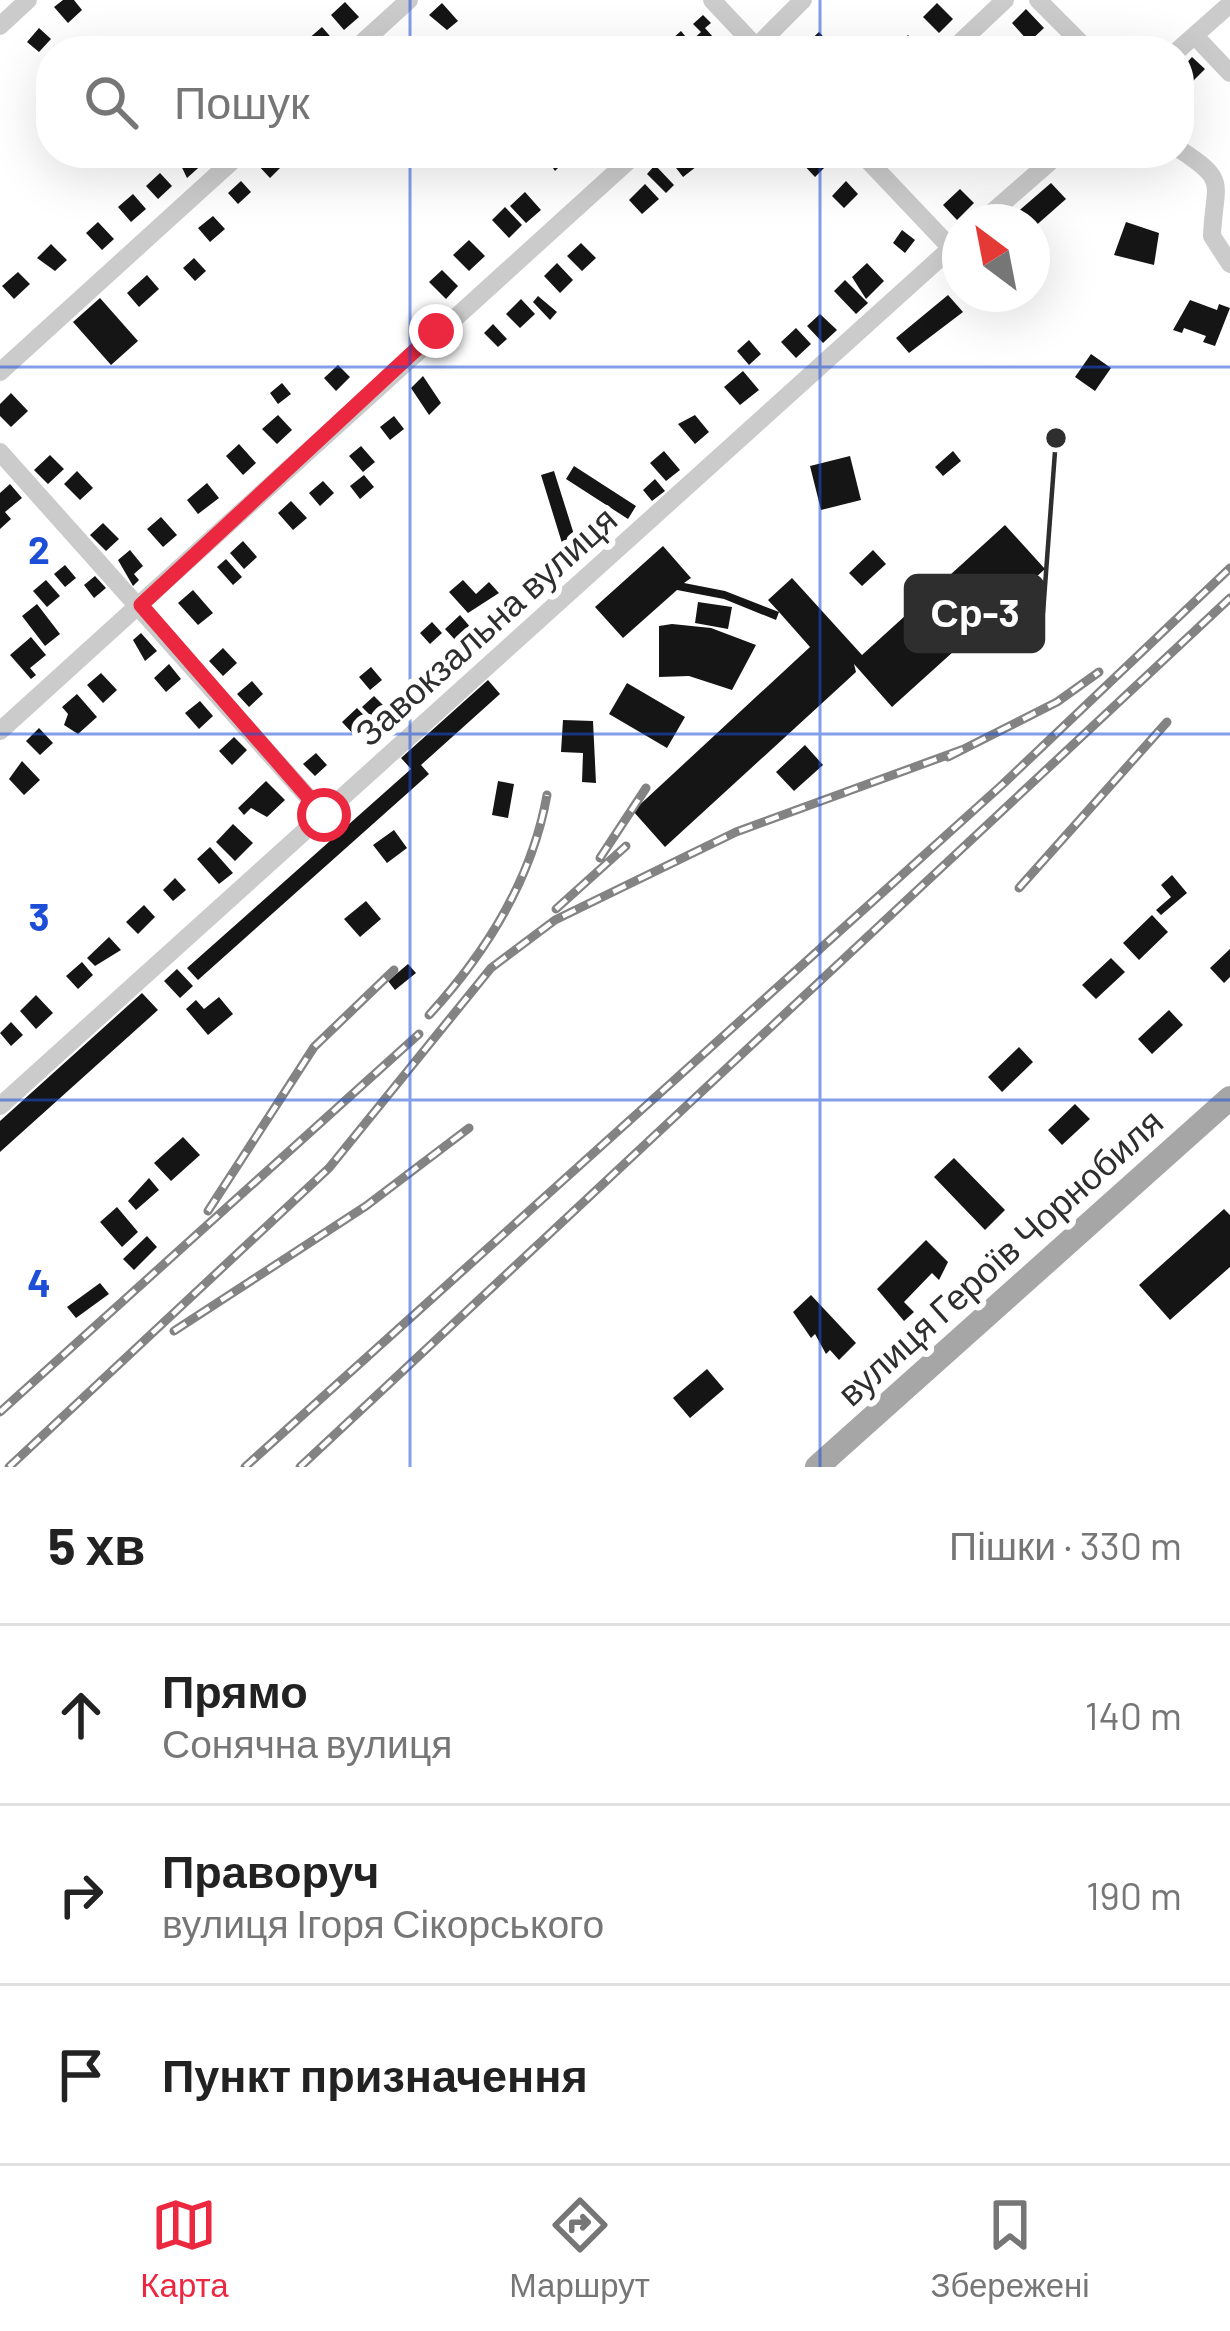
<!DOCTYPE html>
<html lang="uk">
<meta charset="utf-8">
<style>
:root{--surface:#fff;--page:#f6f6f6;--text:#222;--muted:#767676;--line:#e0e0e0;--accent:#ec2841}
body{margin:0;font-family:Barlow,sans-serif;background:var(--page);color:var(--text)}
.compass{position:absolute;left:942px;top:204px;width:108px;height:108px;border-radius:50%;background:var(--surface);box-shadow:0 12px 48px #0002;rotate:328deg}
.stop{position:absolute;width:36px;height:36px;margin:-27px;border:9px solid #ec2841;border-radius:50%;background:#fff}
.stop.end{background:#ec2841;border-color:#fff;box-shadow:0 3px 12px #0008}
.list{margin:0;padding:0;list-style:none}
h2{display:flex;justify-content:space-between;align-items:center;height:156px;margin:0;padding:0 48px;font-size:51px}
h2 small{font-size:39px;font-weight:400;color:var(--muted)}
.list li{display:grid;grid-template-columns:78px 1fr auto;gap:36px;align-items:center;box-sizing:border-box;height:180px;padding:0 48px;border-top:3px solid var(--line)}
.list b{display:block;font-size:45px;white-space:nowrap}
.list p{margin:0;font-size:39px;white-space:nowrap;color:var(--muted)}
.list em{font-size:39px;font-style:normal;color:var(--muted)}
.icon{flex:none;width:66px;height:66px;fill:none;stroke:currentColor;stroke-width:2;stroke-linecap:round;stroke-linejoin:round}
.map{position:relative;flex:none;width:1230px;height:1467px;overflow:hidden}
.search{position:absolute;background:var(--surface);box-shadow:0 12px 48px #0002;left:36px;right:36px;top:36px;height:132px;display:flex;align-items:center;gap:30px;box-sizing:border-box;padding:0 42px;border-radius:48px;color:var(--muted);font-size:45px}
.sheet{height:696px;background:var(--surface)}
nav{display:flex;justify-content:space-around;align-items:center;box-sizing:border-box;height:168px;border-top:3px solid var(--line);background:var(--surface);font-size:33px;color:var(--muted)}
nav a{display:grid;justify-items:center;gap:6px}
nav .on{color:var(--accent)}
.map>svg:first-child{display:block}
</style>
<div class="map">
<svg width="1230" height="1467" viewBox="0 0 1230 1467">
<rect width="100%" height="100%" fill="#fff"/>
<!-- building -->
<path fill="#151515" d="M63 0H74L82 10 68 23 54 7Z
M345 2 359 17 344 30 331 15Z
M442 3 458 21 447 30 429 15Z
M937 3 953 19 939 33 923 17Z
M1026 9 1044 28 1029 42 1012 23Z
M703 15 711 23 705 28 722 47 698 51 693 46 683 51 672 39 681 31 690 42 701 32 693 24Z
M322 27 336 43 316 51 307 40Z
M39 28 51 39 39 52 27 42Z
M819 32 833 47 808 51 804 46Z
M908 35 922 51H890Z
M1192 57 1205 69 1192 82 1180 70Z
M175 153H215L187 178Z
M269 153 284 164 270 178 257 164Z
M543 153H569L571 155 555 171Z
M679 153H693L701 163 683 177 670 160Z
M808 153H817L828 164 815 177 800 161Z
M655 165 674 185 666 193 647 174Z
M160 173 172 186 158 199 146 186Z
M241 181 251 192 238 204 228 193Z
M846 181 858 194 844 208 832 196Z
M1051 183 1066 199 1032 229V222H1006Z
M645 184 659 199 642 214 629 200Z
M960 189 974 203 957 220 943 205Z
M525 192 541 210 526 223 510 206Z
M133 194 146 209 131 222 118 207Z
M505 207 522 225 509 238 492 220Z
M213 216 225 229 210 242 198 228Z
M98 222 114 239 102 250 86 233Z
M1126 222 1159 233 1154 265 1114 255Z
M902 230 915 240 905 253 893 243Z
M469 240 485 256 469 271 453 255Z
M581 243 596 258 582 271 567 256Z
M51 244 67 260 55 271 37 258Z
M194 258 206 271 195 281 183 268Z
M557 263 573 280 560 293 544 276Z
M867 263 884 281 866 299 852 277Z
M442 270 458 286 446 299 429 282Z
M18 272 30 284 14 299 2 286Z
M147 275 159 289 139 307 127 293Z
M845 280 868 303 856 314 834 291Z
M948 295 963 312 909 353 896 338Z
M538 296 557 312 550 320 533 302Z
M100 298 138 341 111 365 73 322Z
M521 299 535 314 520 328 506 314Z
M1190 300 1217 310 1219 304 1230 308 1215 346 1203 342 1206 336 1184 328 1182 333 1173 330Z
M820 314 837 330 823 343 807 326Z
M493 324 507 339 498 347 484 333Z
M796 328 811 344 796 358 781 342Z
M749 340 761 354 749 365 737 351Z
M1091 354 1111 368 1095 391 1075 377Z
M338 365 350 377 336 391 324 378Z
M743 371 759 390 740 405 724 387Z
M423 376 441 403 429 415 411 388Z
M282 383 291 394 278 404 270 393Z
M11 393 28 411 11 427 0 416V404Z
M278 415 292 430 277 444 262 429Z
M695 415 709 432 695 444 678 424Z
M394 416 404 429 390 440 380 427Z
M239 444 256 463 243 475 226 456Z
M361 446 375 462 363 472 349 456Z
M664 451 680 470 666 481 650 463Z
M953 451 961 461 943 476 935 467Z
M50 455 64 469 48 484 34 470Z
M850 456 861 500 821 510 810 466Z
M574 466 636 506 628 519 566 479Z
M77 471 93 488 80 500 64 484Z
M554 471 577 544 610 514 621 525 570 569 541 475Z
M364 475 374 487 360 499 350 486Z
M655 479 665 491 652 501 643 490Z
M323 481 334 493 320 506 309 493Z
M207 483 219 498 198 514 187 500Z
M10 484 22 498 5 512 11 519 0 529V493Z
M291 501 307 518 293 530 278 513Z
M161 517 177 535 163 547 147 529Z
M103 523 119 539 106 551 90 535Z
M1005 525 1045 569 892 707 854 664 856 672 665 847 633 811 810 647 779 612 776 620 724 599 677 590 623 638 595 607 663 546 691 578 684 583 725 591 779 612 768 600 792 578 862 655Z
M243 541 257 557 244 569 230 553Z
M130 550 143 566 134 574 139 580 133 586 118 560Z
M873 550 886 564 862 586 849 573Z
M226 559 242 577 233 585 217 567Z
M65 565 76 578 65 587 54 574Z
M95 576 106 588 94 598 84 585Z
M46 580 60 596 47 607 33 591Z
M463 580 476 594 489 582 499 593 468 613 449 592Z
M193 590 213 613 198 625 178 603Z
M698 602 732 607 728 629 695 623Z
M37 604 60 634 45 646 22 616Z
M460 615 472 629 457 642 445 629Z
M432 622 442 633 430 644 420 633Z
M672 624 711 628 756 645 732 690 689 676 659 677V626Z
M141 633 157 651 145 661 133 640Z
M31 637 46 655 30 668 36 675 31 679 10 655Z
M223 648 237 663 223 676 209 661Z
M169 664 181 679 166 692 154 678Z
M371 667 382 680 370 690 359 677Z
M101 673 117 690 103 703 87 685Z
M488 680 500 694 421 765 429 774 198 980 187 968 411 769 401 758Z
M252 681 263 694 249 707 237 694Z
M627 683 685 717 667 748 609 714Z
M77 694 97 717 78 734 64 725 68 714 62 707Z
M374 696 384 706 372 717 362 707Z
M200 701 213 716 199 729 185 713Z
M357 708 371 723 356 737 342 722Z
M563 720 593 721 596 783 582 782 583 753 561 752Z
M39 728 53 743 40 755 26 741Z
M234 737 247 750 232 765 219 751Z
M805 745 823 765 794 791 776 772Z
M316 753 327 765 315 776 303 764Z
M22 761 40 780 24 795 9 779Z
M266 781 285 800 267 817 251 808 244 815 238 808Z
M498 781 514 784 508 818 492 815Z
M233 824 253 843 235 861 216 842Z
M394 830 407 848 387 863 373 845Z
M210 847 233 873 219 884 197 859Z
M1172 875 1187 893 1161 915 1156 910 1171 897 1161 885Z
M175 878 186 890 173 901 163 890Z
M366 901 381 919 360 937 344 919Z
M144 905 155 917 138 934 126 922Z
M1152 915 1168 932 1139 960 1123 943Z
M109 937 121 950 95 966 87 958Z
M1230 949V977L1224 983 1210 968Z
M1111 958 1125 972 1096 999 1082 985Z
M82 962 93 975 78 989 66 976Z
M408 964 416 973 395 990 388 981Z
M177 969 193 986 180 998 164 981Z
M142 993 158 1010 0 1152V1121Z
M36 995 53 1013 36 1029 20 1011Z
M219 997 233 1014 208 1035 186 1009 196 1000 204 1009Z
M1169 1010 1183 1025 1152 1054 1138 1039Z
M11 1022 23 1035 11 1046 0 1033Z
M1019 1047 1033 1062 1002 1092 988 1077Z
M1075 1104 1090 1119 1062 1145 1048 1130Z
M183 1137 200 1155 171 1181 154 1163Z
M954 1158 1005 1210 985 1230 934 1177Z
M149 1178 159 1190 136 1210 128 1201Z
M117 1207 138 1232 122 1247 100 1222Z
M1224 1209 1230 1215V1267L1170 1320 1139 1285Z
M147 1236 157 1247 134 1270 123 1259Z
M926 1240 948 1262 939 1280 932 1273 904 1302 914 1312 904 1321 877 1289Z
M100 1283 109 1294 76 1318 67 1307Z
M811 1295 856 1343 839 1360 830 1350 826 1354 815 1334 811 1338 793 1312Z
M707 1369 724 1389 690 1418 673 1398Z"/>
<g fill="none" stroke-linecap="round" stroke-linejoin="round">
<!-- minor -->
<path stroke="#cbcbcb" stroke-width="18" d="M712 0 760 51
M1038 0 1089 51
M0 26 28 0
M1195 36 1230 73
M353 51 409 0
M752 51 803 0
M951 51 1005 0
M1177 51 1230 4
M1179 149C1230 182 1214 182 1212 236L1230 264
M861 153 951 248
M981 222 1060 153
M0 372 241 153
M0 452 324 815
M0 731 637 153
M0 1106 960 240"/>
<!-- major -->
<path stroke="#a6a6a6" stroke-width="24" d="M817 1467 1230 1098"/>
<defs>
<path id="rail" d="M948 757 1057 702 1099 672
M600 858 646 788
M1019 888 1167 722
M556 909 626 846
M429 1015C486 953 532 879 547 795
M208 1211 314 1047 394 970
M174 1331 366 1206 469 1128
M0 1412 419 1034
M9 1467 329 1168 491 968 555 920 736 832 964 749
M245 1467 1003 784 1230 568
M300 1467 1230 598"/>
</defs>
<!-- rail casing -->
<use href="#rail" stroke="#838383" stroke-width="9"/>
<!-- rail -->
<use href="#rail" stroke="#fff" stroke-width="4.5" stroke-dasharray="14" stroke-linecap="butt"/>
</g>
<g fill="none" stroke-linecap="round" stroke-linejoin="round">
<!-- route -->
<path stroke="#ec2841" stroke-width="15" d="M324 815 141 605 436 331"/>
</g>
<!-- grid -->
<path fill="none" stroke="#1d4ed8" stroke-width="3" stroke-opacity="0.55" d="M410 0V51M820 0V51M410 153V1467M820 153V1467M0 367H1230M0 734H1230M0 1100H1230"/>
<g text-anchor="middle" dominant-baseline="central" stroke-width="12" stroke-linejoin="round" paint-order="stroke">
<!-- street labels -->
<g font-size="36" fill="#2e2e2e" stroke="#fff">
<text transform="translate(485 625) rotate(-42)">Завокзальна вулиця</text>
<text transform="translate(999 1256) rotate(-42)">вулиця Героїв Чорнобиля</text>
</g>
</g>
<g font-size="39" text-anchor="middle" font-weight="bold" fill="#1d4ed8" stroke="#fff" stroke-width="12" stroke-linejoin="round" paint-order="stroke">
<text x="39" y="564">2</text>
<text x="39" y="931">3</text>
<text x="39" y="1297">4</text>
</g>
<!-- callouts -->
<path fill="none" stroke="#2e2e2e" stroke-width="4.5" d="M1056 438L1043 613"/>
<circle fill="#2e2e2e" stroke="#fff" stroke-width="4.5" cx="1056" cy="438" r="12"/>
<rect fill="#2e2e2e" stroke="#2e2e2e" stroke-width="4.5" x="906" y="576" width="137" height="75" rx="12"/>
<g font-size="39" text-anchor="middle" font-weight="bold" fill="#fff">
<text x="975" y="627">Ср-3</text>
</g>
</svg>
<svg class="compass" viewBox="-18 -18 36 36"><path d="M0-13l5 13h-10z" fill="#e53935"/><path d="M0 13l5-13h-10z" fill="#767676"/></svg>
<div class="stop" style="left:324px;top:815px"></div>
<div class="stop end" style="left:436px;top:331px"></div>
<div class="search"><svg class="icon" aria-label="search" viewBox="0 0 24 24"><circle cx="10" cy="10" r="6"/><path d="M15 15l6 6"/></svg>Пошук</div>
</div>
<section class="sheet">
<h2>5 хв<small>Пішки · 330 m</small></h2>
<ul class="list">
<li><svg class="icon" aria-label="ahead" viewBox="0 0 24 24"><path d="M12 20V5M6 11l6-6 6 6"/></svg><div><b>Прямо</b><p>Сонячна вулиця</p></div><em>140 m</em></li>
<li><svg class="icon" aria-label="right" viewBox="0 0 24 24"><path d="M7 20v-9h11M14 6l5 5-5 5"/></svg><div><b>Праворуч</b><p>вулиця Ігоря Сікорського</p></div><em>190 m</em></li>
<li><svg class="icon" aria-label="arrive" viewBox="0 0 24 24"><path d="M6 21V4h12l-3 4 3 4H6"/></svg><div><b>Пункт призначення</b></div></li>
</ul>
</section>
<nav>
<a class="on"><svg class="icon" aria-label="map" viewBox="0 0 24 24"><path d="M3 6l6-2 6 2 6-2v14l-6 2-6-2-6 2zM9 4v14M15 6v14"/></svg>Карта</a>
<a><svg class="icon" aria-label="directions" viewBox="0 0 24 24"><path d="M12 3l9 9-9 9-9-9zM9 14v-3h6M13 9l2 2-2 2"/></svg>Маршрут</a>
<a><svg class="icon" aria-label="saved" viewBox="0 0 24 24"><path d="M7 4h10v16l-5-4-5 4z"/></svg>Збережені</a>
</nav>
